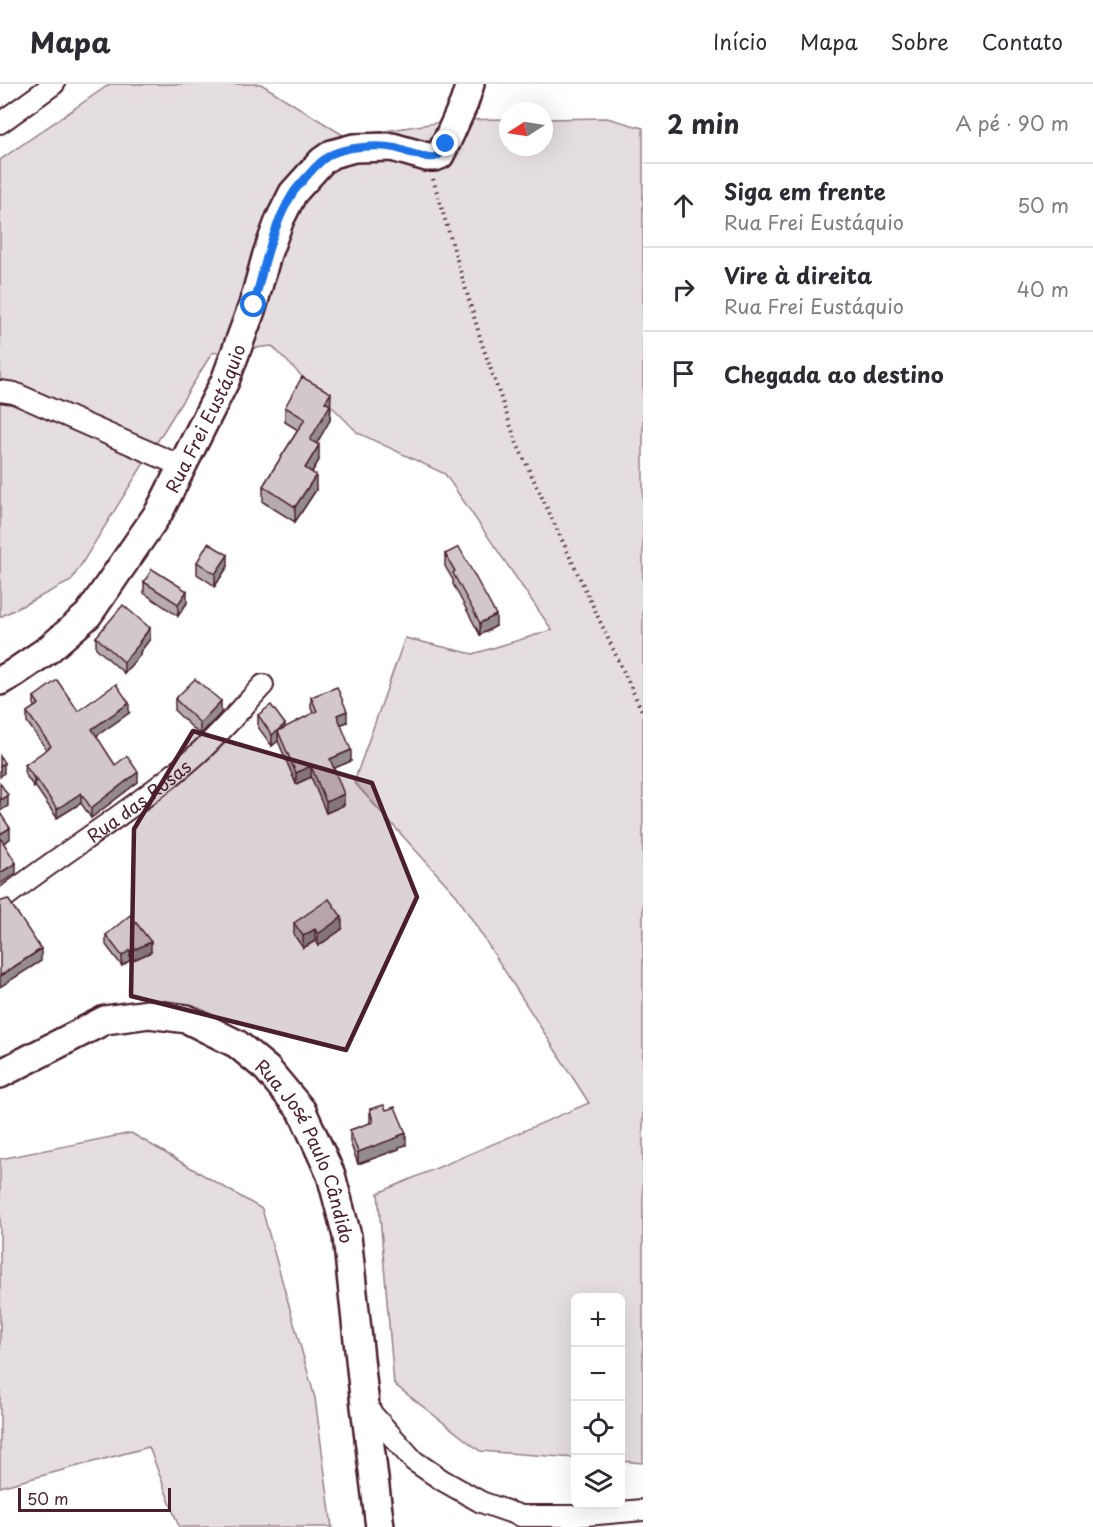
<!DOCTYPE html>
<html lang="pt">
<meta charset="utf-8">
<style>
:root{--surface:#fff;--page:#f7f7f7;--text:#2b2b33;--muted:#7c7c81;--line:#e1e1e2}
body{margin:0;font-family:"Playpen Sans",sans-serif;background:var(--page);color:var(--text)}
.controls{position:absolute;right:18px;bottom:18px;display:grid;overflow:hidden;border-radius:9px;box-shadow:0 6px 24px #0002}
.controls button{width:54px;height:54px;display:grid;place-items:center;padding:0;border:0;border-bottom:2px solid var(--line);background:var(--surface);color:var(--text);font:30px sans-serif}
.compass{position:absolute;left:499px;top:18px;width:54px;height:54px;border-radius:50%;background:var(--surface);box-shadow:0 6px 24px #0002;rotate:258deg}
.scale{position:absolute;left:18px;bottom:15px;width:153px;box-sizing:border-box;padding-left:6px;border:3px solid #4a1f2b;border-top:0;font-size:16px;line-height:21px;white-space:nowrap;color:#4a1f2b;-webkit-text-stroke:4px #fff;paint-order:stroke}
.stop{position:absolute;width:18px;height:18px;margin:-14px;border:4px solid #1a73e8;border-radius:50%;background:#fff}
.stop.end{background:#1a73e8;border-color:#fff;box-shadow:0 2px 6px #0008}
.list{margin:0;padding:0;list-style:none}
h2{display:flex;justify-content:space-between;align-items:center;height:78px;margin:0;padding:0 24px;font-size:26px}
h2 small{font-size:20px;font-weight:400;color:var(--muted)}
.list li{display:grid;grid-template-columns:39px 1fr auto;gap:18px;align-items:center;box-sizing:border-box;height:84px;padding:0 24px;border-top:2px solid var(--line)}
.list b{display:block;font-size:22px;white-space:nowrap}
.list p{margin:0;font-size:20px;white-space:nowrap;color:var(--muted)}
.list em{font-size:20px;font-style:normal;color:var(--muted)}
.icon{flex:none;width:33px;height:33px;fill:none;stroke:currentColor;stroke-width:2;stroke-linecap:round;stroke-linejoin:round}
.map{position:relative;flex:none;width:643px;height:1443px;overflow:hidden}
header{display:flex;align-items:center;gap:36px;box-sizing:border-box;height:84px;padding:0 30px;background:var(--surface);border-bottom:2px solid var(--line)}
header strong{font-size:28px}
nav{display:flex;gap:33px;margin-inline-start:auto;font-size:21px}
main{display:flex}
aside{flex:1;background:var(--surface)}
.map>svg:first-child{display:block}
</style>
<header>
<strong>Mapa</strong>
<nav><a>Início</a><a>Mapa</a><a>Sobre</a><a>Contato</a></nav>
</header>
<main>
<div class="map">
<svg width="643" height="1443" viewBox="0 0 643 1443">
<rect width="100%" height="100%" fill="#fff"/>
<filter id="ink" filterUnits="userSpaceOnUse"><feTurbulence type="fractalNoise" baseFrequency=".0167" numOctaves="2"/><feDisplacementMap in="SourceGraphic" scale="12" xChannelSelector="R" yChannelSelector="G"/><feConvolveMatrix kernelMatrix="1 2 1 2 8 2 1 2 1" color-interpolation-filters="sRGB"/></filter>
<g filter="url(#ink)">
<!-- green -->
<path fill="#e5dee0" stroke="#987e86" stroke-width="1.5" d="M110 0H261L346 53 455 36 508 35V63H544V35L607 34 643 44V1379L621 1377 620 1214H576L575 1374 480 1367 394 1300 378 1109 589 1019 457 812 354 698 405 554 473 570 552 546 445 390 358 349 272 262 212 269 71 497 0 533V76Z
M131 1049 262 1125 315 1314 332 1443H179L149 1363 0 1403V1075Z"/>
<g fill="none" stroke-linecap="round" stroke-linejoin="round">
<defs>
<g id="street">
<path d="M0 39 54 0"/>
<path d="M0 307 14 309 181 382"/>
<path id="s1" d="M0 817C63 768 132 727 193 674 218 652 240 626 263 601"/>
<path d="M365 1322 414 1377 442 1396 481 1418 521 1432H575L643 1426"/>
</g>
<g id="secondary">
<path id="s2" d="M0 597 14 589 49 565 88 531 159 428 225 297 253 221 267 170 280 135 293 109 322 77 332 70 354 64 392 63 427 73H435L440 71 446 59 464 19 470 0"/>
<path id="s3" d="M0 990 105 936 149 930 187 935 237 960 267 985 302 1027 331 1091 347 1152 365 1322 380 1443"/>
</g>
</defs>
<!-- street casing -->
<use href="#street" stroke="#4a1f2b" stroke-width="24"/>
<!-- secondary casing -->
<use href="#secondary" stroke="#4a1f2b" stroke-width="32"/>
<!-- path -->
<path stroke="#4a1f2b" stroke-width="4" stroke-dasharray="1.5 4.5" stroke-linecap="butt" d="M433 95 483 263 517 360 643 629"/>
<!-- street -->
<use href="#street" stroke="#fff" stroke-width="20"/>
<!-- secondary -->
<use href="#secondary" stroke="#fff" stroke-width="27"/>
</g>
<!-- wall -->
<path fill="#b5abaf" stroke="#4a1f2b" stroke-width="1.5" d="M285 323 331 324 330 336 316 360 319 376 312 388 316 406 295 438 263 418V402L298 346 285 338Z
M445 470 496 542 480 551 453 500V496L445 482Z
M197 478 228 482 215 502 197 490Z
M144 498 187 519 178 532 144 509Z
M96 553 150 555 140 568V571L124 589 96 564Z
M34 613 78 627 129 629 96 652 115 681 138 698 91 734 81 719 57 734 35 702 34 703 25 690V681L47 666 27 638V628L34 623Z
M311 613 347 638 340 641 351 677 334 684 344 721 326 729 311 693 296 700 278 657 272 662 258 643V631L285 644 313 629 311 624Z
M175 615 221 629 200 651 175 627Z
M294 839 342 845 318 862 315 857 303 864 294 851Z
M106 851 151 868 131 877 130 876 122 882 106 861Z
M370 1025 386 1026 406 1061 399 1063V1065L358 1080 350 1058V1046L370 1039Z"/>
<!-- shaded-wall -->
<path fill="#938b8e" stroke="#4a1f2b" stroke-width="1.5" d="M331 309 330 336 310 371V356L325 318Z
M319 361V376L305 399V384Z
M316 391V406L295 438V423Z
M228 471V482L215 502V490Z
M187 507V519L178 532V520Z
M496 531V542L480 551V539Z
M150 544V555L140 568V571L124 589V578Z
M221 617V629L200 651V639Z
M129 619V629L92 655V645Z
M347 627V638L337 642V631Z
M285 640V651L278 647V657L272 662V651Z
M351 666V677L330 686V675Z
M4 679V689L0 693V682Z
M311 682V693L296 700V689Z
M138 688V698L91 734V724Z
M35 693V702L34 703V694Z
M81 709V719L57 734V725Z
M344 710V721L326 729V718Z
M8 711V722L0 727V716Z
M10 744V755L0 761V750Z
M16 779V789L0 800V789Z
M342 833V845L318 862V850Z
M315 845V857L303 864V852Z
M151 858V868L131 877V867Z
M41 865V877L0 903V892Z
M130 866V876L122 882V872Z
M406 1049V1061L399 1063V1065L358 1080V1068Z"/>
<!-- building -->
<path fill="#d2c7cb" stroke="#4a1f2b" stroke-width="1.5" d="M302 293 331 309 325 318 330 321 310 356 319 361 305 384 316 391 295 423 263 402 305 335 285 323Z
M208 459 228 471 215 490 197 478Z
M459 463 496 531 480 539 453 489 455 487 445 470Z
M152 485 187 507 178 520 144 498Z
M123 521 150 544 139 558 140 559 124 578 96 553Z
M195 595 221 617 200 639 175 615Z
M57 596 78 627 116 600 129 619 92 645 115 681 127 672 138 688 91 724 81 709 57 725 35 693 34 694 25 681 51 662 27 628 39 620 34 613Z
M337 603 347 627 337 631 351 666 330 675 344 710 326 718 311 682 296 689 278 647 317 627 311 613Z
M271 621 285 640 272 651 258 631Z
M0 672 4 679 0 682Z
M0 699 8 711 0 716Z
M0 729 10 744 0 750Z
M0 753 16 779 0 789Z
M8 815 41 865 0 892V817H2Z
M329 815 342 833 318 850 315 845 303 852 294 839Z
M130 831 151 858 131 867 130 866 122 872 106 851Z
M384 1021 386 1026 395 1023 406 1049 398 1052 399 1053 358 1068 350 1046 373 1038 370 1025Z"/>
</g>
<g fill="none" stroke-linecap="round" stroke-linejoin="round" filter="url(#ink)">
<!-- route -->
<path stroke="#1a73e8" stroke-width="8" d="M254 221C263 186 273 140 293 109 297 103 303 97 308 91 314 84 322 75 332 70 347 63 378 60 395 64 407 67 422 75 435 73 441 72 443 65 446 60"/>
</g>
<!-- marked area -->
<path fill="#4a1f2b" fill-opacity="0.2" stroke="#4a1f2b" stroke-width="4.5" stroke-linejoin="round" d="M193 647 372 699 417 813 346 966 131 912 134 745Z"/>
<g text-anchor="middle" dominant-baseline="central" stroke-width="4.5" stroke-linejoin="round" paint-order="stroke">
<!-- street labels -->
<g font-size="18" fill="#4a1f2b" stroke="#fff">
<text stroke="none"><textPath href="#s2" startOffset="340">Rua Frei Eustáquio</textPath></text>
<text stroke="none"><textPath href="#s1" startOffset="171">Rua das Rosas</textPath></text>
<text stroke="none"><textPath href="#s3" startOffset="388">Rua José Paulo Cândido</textPath></text>
</g>
</g>
</svg>
<div class="controls">
<button>+</button>
<button>−</button>
<button><svg class="icon" aria-label="locate" viewBox="0 0 24 24"><circle cx="12" cy="12" r="6"/><path d="M12 2v4M12 18v4M2 12h4M18 12h4"/></svg></button>
<button><svg class="icon" aria-label="layers" viewBox="0 0 24 24"><path d="M12 4l9 5-9 5-9-5zM3 14l9 5 9-5"/></svg></button>
</div>
<svg class="compass" viewBox="-18 -18 36 36"><path d="M0-13l5 13h-10z" fill="#e53935"/><path d="M0 13l5-13h-10z" fill="#7c7c81"/></svg>
<div class="scale">50 m</div>
<div class="stop" style="left:254px;top:221px"></div>
<div class="stop end" style="left:446px;top:60px"></div>
</div>
<aside>
<h2>2 min<small>A pé · 90 m</small></h2>
<ul class="list">
<li><svg class="icon" aria-label="ahead" viewBox="0 0 24 24"><path d="M12 20V5M6 11l6-6 6 6"/></svg><div><b>Siga em frente</b><p>Rua Frei Eustáquio</p></div><em>50 m</em></li>
<li><svg class="icon" aria-label="right" viewBox="0 0 24 24"><path d="M7 20v-9h11M14 6l5 5-5 5"/></svg><div><b>Vire à direita</b><p>Rua Frei Eustáquio</p></div><em>40 m</em></li>
<li><svg class="icon" aria-label="arrive" viewBox="0 0 24 24"><path d="M6 21V4h12l-3 4 3 4H6"/></svg><div><b>Chegada ao destino</b></div></li>
</ul>
</aside>
</main>
